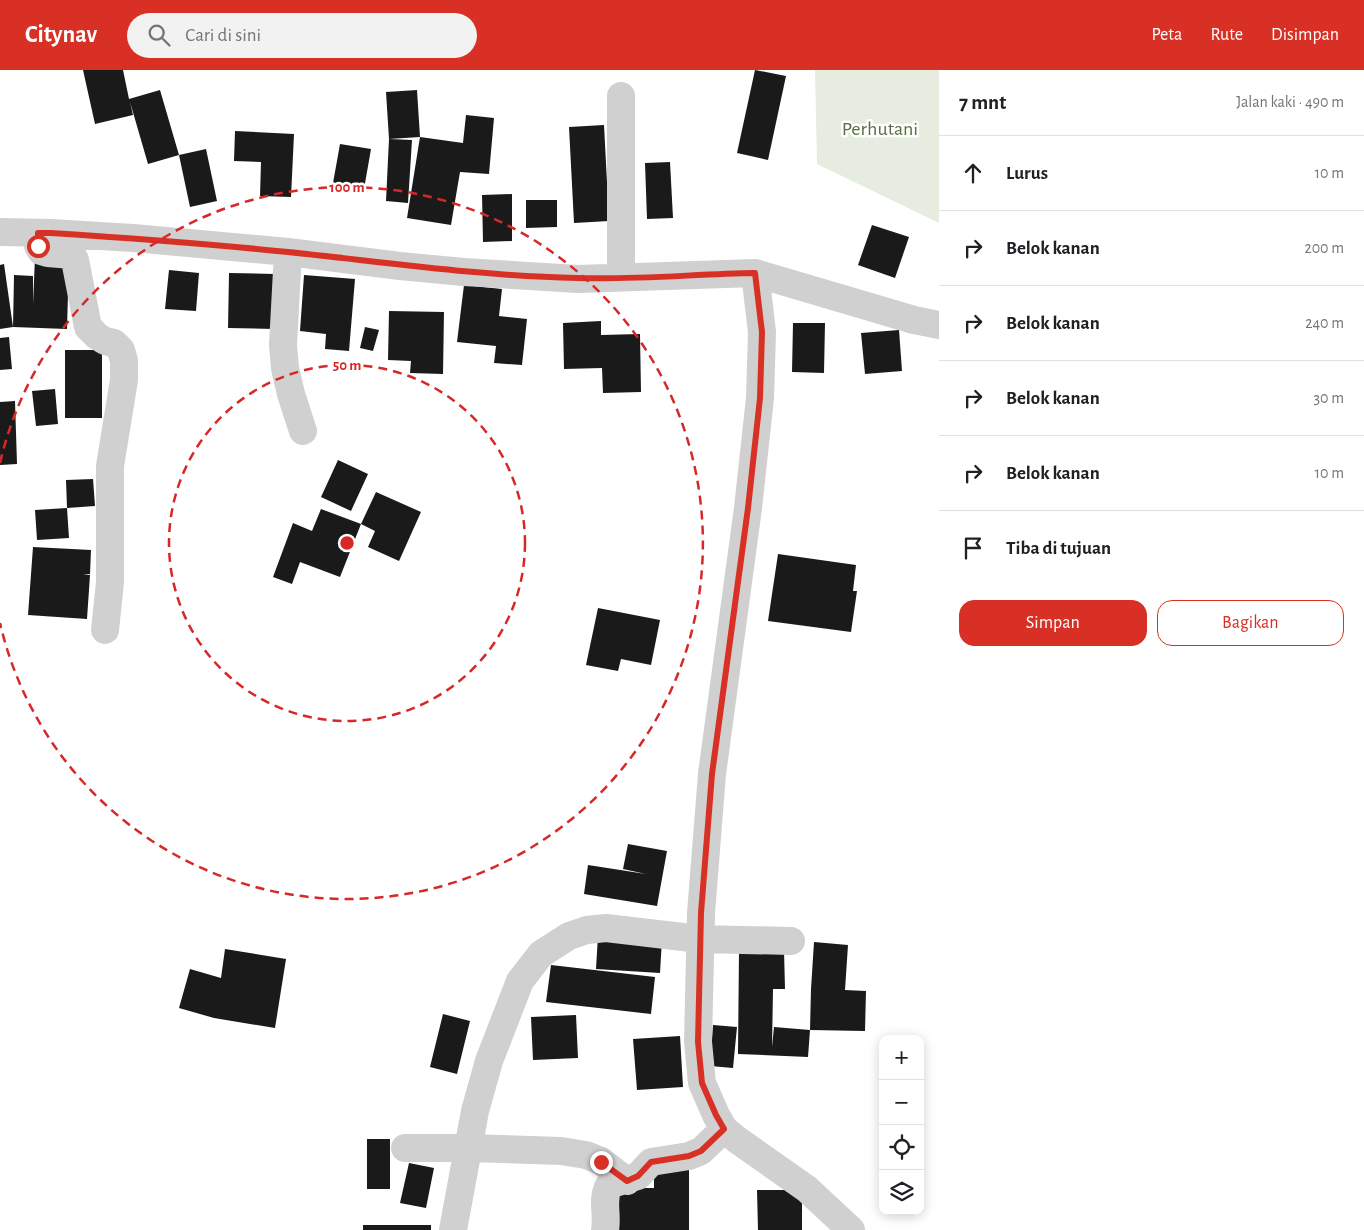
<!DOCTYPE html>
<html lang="id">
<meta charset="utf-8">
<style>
:root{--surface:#fff;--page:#f2f2f2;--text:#202124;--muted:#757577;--line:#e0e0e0;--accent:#d93025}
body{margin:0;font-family:"Alegreya Sans",sans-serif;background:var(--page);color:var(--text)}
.controls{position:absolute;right:15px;bottom:15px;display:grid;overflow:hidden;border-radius:10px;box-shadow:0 2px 12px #0003}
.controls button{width:45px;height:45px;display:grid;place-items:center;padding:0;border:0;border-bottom:1px solid var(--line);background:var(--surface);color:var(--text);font:25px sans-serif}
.stop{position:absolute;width:15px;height:15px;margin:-11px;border:4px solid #d93025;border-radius:50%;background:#fff}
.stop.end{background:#d93025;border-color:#fff;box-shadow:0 1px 5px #0008}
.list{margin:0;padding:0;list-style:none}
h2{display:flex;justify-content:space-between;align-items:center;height:65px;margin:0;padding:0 20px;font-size:21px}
h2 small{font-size:16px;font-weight:400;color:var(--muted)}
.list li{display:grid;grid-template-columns:32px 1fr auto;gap:15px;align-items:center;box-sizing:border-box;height:75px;padding:0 20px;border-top:1px solid var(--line)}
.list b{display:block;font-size:19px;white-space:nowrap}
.list em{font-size:16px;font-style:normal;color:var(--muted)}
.actions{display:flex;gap:10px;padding:15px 20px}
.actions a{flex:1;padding:11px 0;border:1px solid var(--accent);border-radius:15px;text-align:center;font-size:18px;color:var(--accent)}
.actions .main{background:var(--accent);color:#fff}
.icon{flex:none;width:28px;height:28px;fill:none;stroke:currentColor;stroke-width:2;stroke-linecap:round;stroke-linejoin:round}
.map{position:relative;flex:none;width:939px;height:1160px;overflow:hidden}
header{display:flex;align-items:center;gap:30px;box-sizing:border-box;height:70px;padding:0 25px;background:var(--accent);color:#fff}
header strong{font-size:24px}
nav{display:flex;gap:28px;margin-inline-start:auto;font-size:18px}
.search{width:350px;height:45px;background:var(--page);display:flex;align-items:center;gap:12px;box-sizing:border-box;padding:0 18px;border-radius:28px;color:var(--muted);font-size:19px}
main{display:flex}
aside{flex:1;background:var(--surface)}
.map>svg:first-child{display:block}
</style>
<header>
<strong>Citynav</strong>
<div class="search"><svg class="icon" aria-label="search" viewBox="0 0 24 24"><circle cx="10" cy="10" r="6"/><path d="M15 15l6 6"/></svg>Cari di sini</div>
<nav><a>Peta</a><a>Rute</a><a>Disimpan</a></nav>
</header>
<main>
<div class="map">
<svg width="939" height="1160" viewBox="0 0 939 1160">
<rect width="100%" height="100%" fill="#fff"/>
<!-- green -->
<path fill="#e6ecdf" d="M815 0H939V153L817 94Z"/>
<!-- building -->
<path fill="#1a1a1a" d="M83 0H123L129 29 160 20 179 85 148 94 130 32 133 45 95 54Z
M755 0 786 6 768 90 737 83Z
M417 20 420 67 389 69 412 70 408 133 386 131 389 69 386 22Z
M466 45 494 48 489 104 460 102 451 155 407 148 420 67 463 73Z
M604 55 609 151 574 153 569 57Z
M235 61 294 64 291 127 260 126 261 92 234 91Z
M340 74 371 79 364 119 333 113Z
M206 79 217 131 190 137 179 85Z
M670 92 673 148 647 149 645 93Z
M512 124V171L483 172 482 125Z
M526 130H557V157L526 158Z
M872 155 909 167 895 208 858 195Z
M35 187 69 188 67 259 13 257 14 205 33 206V234Z
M4 194 13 257 0 259V195Z
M169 200 199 203 196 241 165 239Z
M229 203 275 204 274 259 228 258Z
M304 205 355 209 349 281 325 279 326 264 300 261Z
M464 215 502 219 499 246 527 249 522 295 494 293 496 276 457 272Z
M389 241 444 242 443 304 410 303 411 291 388 290Z
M601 251V265L640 264 641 322 603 323 602 298 564 299 563 253Z
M793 253H825L824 303 792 302Z
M365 257 379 260 373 281 360 278Z
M899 260 902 301 865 304 861 263Z
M9 267 12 299 0 300V268Z
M65 280H102V348H65Z
M55 319 58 354 36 356 32 321Z
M15 331 17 394 0 395V332Z
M338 390 368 404 351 441 321 427Z
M93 409 95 436 67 438 66 410Z
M376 422 421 442 399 491 368 477 375 461 361 454 340 507 300 492 292 514 273 507 293 453 312 461 321 439 361 454Z
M67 438 69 468 37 470 35 440Z
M33 477 91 480 90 504H83L90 505 87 549 28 545Z
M778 484 856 495 853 521H857L851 562 768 551Z
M598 538 660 550 651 595 621 589 618 601 586 595Z
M628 774 667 781 657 836 584 824 588 795 646 804 623 799Z
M598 865 662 869 660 903 596 899Z
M814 872 848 875 845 920 866 921 865 961 810 960 811 919Z
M225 879 286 889 275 958 214 948 179 938 190 899 221 908Z
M739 880H784L785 919H773L772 977 774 957 810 960 808 987 738 984Z
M551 895 655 907 651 944 546 932Z
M443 944 470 951 457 1004 430 997Z
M576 945 578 988 533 990 531 947Z
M713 955 737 957 733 998 710 996Z
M680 966 683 1017 637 1020 633 969Z
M367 1069H390V1119H367Z
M409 1093 434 1098 426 1138 400 1133Z
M654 1093 689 1094V1160H615V1118H654Z
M757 1120H802V1160H758Z
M363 1155H431V1160H363Z"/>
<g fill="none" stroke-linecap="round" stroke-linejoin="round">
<!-- minor -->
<path stroke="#d0d0d0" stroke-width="28" d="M0 162 51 163 133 168 288 182 400 196 464 202 578 209 755 203 914 250 939 255
M38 163V176L41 181 48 183 72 185 75 190 88 257 97 266 105 271 114 273 121 280 124 291V310L110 396V512L105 560
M288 182 283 275 285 298 291 324 303 361
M755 203 762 262 760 328 748 438 712 704 701 843 698 972 702 1013 716 1045 724 1059 736 1069 807 1119 851 1160
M621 207V26
M405 1078H469L561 1081 586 1085 601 1091 627 1111
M453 1160 475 1041 489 991 520 911 541 884 569 866 587 860 606 858 700 869 791 871
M605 1160C608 1144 601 1130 609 1115L638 1106 651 1092 689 1086 701 1081 724 1059"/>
</g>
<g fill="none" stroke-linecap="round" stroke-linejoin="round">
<!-- route -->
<path stroke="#d93025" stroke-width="6" d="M38 176V163H51C130 168 209 174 288 182 384 192 480 206 577 208 636 210 696 204 755 203L762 262 760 328 748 438 712 704 701 843 698 972 702 1013 716 1045 724 1059 701 1081 689 1086 651 1092 638 1106 627 1111 601 1092"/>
</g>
<!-- distance rings -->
<g fill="none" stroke="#d62828" stroke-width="2.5" stroke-dasharray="9 6">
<circle cx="347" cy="473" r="178"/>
<path d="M0 393A356 356 0 1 1 0 553"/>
</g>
<g text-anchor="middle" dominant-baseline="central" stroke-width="5" stroke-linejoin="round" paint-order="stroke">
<!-- park labels -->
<g font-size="20" fill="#56703f" stroke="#fff">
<text x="880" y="59">Perhutani</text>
</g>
</g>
<circle cx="347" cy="473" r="8" fill="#d62828" stroke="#fff" stroke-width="2.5"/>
<g font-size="15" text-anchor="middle" font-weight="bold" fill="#d62828" stroke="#fff" stroke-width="5" stroke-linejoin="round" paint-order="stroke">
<text x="347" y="122">100 m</text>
<text x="347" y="300">50 m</text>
</g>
</svg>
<div class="controls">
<button>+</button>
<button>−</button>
<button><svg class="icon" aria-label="locate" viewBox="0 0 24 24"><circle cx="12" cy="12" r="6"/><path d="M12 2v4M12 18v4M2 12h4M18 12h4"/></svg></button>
<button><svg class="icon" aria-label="layers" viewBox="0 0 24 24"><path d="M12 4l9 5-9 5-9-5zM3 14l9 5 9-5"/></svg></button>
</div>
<div class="stop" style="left:38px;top:176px"></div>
<div class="stop end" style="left:601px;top:1092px"></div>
</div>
<aside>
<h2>7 mnt<small>Jalan kaki · 490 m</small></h2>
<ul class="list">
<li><svg class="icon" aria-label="ahead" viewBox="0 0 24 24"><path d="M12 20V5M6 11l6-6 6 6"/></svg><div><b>Lurus</b></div><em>10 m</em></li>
<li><svg class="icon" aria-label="right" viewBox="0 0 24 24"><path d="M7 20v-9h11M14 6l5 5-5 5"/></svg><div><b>Belok kanan</b></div><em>200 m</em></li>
<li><svg class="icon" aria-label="right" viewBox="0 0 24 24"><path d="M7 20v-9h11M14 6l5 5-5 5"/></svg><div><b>Belok kanan</b></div><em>240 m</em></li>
<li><svg class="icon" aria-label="right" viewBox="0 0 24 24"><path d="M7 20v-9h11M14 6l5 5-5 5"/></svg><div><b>Belok kanan</b></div><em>30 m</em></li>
<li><svg class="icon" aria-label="right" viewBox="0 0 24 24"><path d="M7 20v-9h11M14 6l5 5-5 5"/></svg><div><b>Belok kanan</b></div><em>10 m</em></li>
<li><svg class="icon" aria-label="arrive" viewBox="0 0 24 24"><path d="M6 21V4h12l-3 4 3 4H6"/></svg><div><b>Tiba di tujuan</b></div></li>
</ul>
<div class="actions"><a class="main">Simpan</a><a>Bagikan</a></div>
</aside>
</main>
